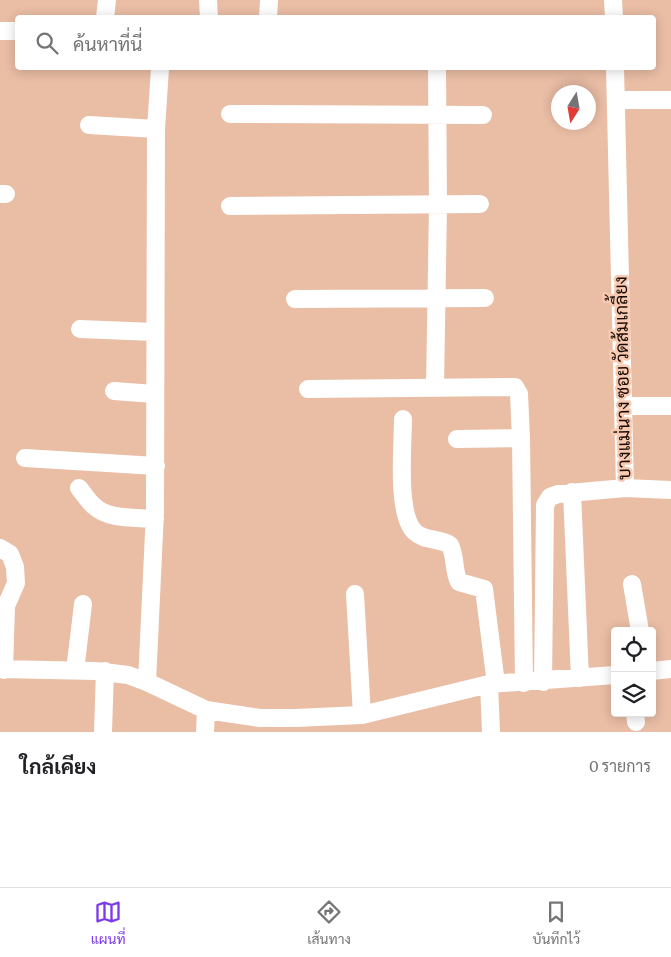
<!DOCTYPE html>
<html lang="th">
<meta charset="utf-8">
<style>
:root{--surface:#fff;--page:#f6f6f6;--text:#202124;--muted:#757577;--line:#e0e0e0;--accent:#7c3aed}
body{margin:0;font-family:Literata,Sarabun,serif;background:var(--page);color:var(--text)}
.controls{position:absolute;right:15px;bottom:15px;display:grid;overflow:hidden;border-radius:5px;box-shadow:0 2px 12px #0003}
.controls button{width:45px;height:45px;display:grid;place-items:center;padding:0;border:0;border-bottom:1px solid var(--line);background:var(--surface);color:var(--text);font:25px sans-serif}
.compass{position:absolute;left:551px;top:85px;width:45px;height:45px;border-radius:50%;background:var(--surface);box-shadow:0 2px 12px #0003;rotate:191deg}
.list{margin:0;padding:0;list-style:none}
h2{display:flex;justify-content:space-between;align-items:center;height:65px;margin:0;padding:0 20px;font-size:21px}
h2 small{font-size:16px;font-weight:400;color:var(--muted)}
.icon{flex:none;width:28px;height:28px;fill:none;stroke:currentColor;stroke-width:2;stroke-linecap:round;stroke-linejoin:round}
.map{position:relative;flex:none;width:671px;height:732px;overflow:hidden}
.search{position:absolute;background:var(--surface);box-shadow:0 2px 12px #0003;left:15px;right:15px;top:15px;height:55px;display:flex;align-items:center;gap:12px;box-sizing:border-box;padding:0 18px;border-radius:5px;color:var(--muted);font-size:19px}
.sheet{height:155px;background:var(--surface)}
nav{display:flex;justify-content:space-around;align-items:center;box-sizing:border-box;height:70px;border-top:1px solid var(--line);background:var(--surface);font-size:14px;color:var(--muted)}
nav a{display:grid;justify-items:center;gap:2px}
nav .on{color:var(--accent)}
.map>svg:first-child{display:block}
</style>
<div class="map">
<svg width="671" height="732" viewBox="0 0 671 732">
<rect width="100%" height="100%" fill="#eabda5"/>
<g fill="none" stroke-linecap="round" stroke-linejoin="round">
<!-- minor -->
<path stroke="#fff" stroke-width="18" d="M208 0 209 18
M613 0 614 18
M105 18 107 0
M268 18 269 0
M0 31H18
M616 100H671
M230 114 483 115
M89 125 156 129
M0 194H6
M230 206 480 204
M295 299 485 298
M80 329 154 332
M435 388 438 205 437 68
M308 389 515 387 519 394 521 438 524 683
M114 391 154 394
M623 406H671
M403 419C403 445 396 515 415 532 424 541 440 538 450 545 456 557 453 570 459 582L484 589 496 684
M457 439 521 438
M25 458 156 466
M79 488C84 494 88 501 94 506 108 520 136 517 155 519
M625 488 671 490
M572 492 580 678
M0 548 10 554 15 567 16 583 6 606 4 670
M632 584 640 631
M355 594 362 715
M0 669 95 671 128 675 147 682 206 710 260 718H295L362 715 489 684 615 675
M75 671 83 604
M652 671 671 669
M147 682 155 512 156 129 160 68
M543 682 545 505 550 497 558 494 625 488 615 68
M489 684 491 732
M635 713 636 722
M103 732 105 671
M205 732 206 710"/>
</g>
<g text-anchor="middle" dominant-baseline="central" stroke-width="5" stroke-linejoin="round" paint-order="stroke">
<!-- street labels -->
<g font-size="18" fill="#160802" stroke="#f8cab1">
<text transform="translate(621 378) rotate(-91)">บางแม่นาง ซอย วัดส้มเกลี้ยง</text>
</g>
</g>
</svg>
<div class="controls">
<button><svg class="icon" aria-label="locate" viewBox="0 0 24 24"><circle cx="12" cy="12" r="6"/><path d="M12 2v4M12 18v4M2 12h4M18 12h4"/></svg></button>
<button><svg class="icon" aria-label="layers" viewBox="0 0 24 24"><path d="M12 4l9 5-9 5-9-5zM3 14l9 5 9-5"/></svg></button>
</div>
<svg class="compass" viewBox="-18 -18 36 36"><path d="M0-13l5 13h-10z" fill="#e53935"/><path d="M0 13l5-13h-10z" fill="#757577"/></svg>
<div class="search"><svg class="icon" aria-label="search" viewBox="0 0 24 24"><circle cx="10" cy="10" r="6"/><path d="M15 15l6 6"/></svg>ค้นหาที่นี่</div>
</div>
<section class="sheet">
<h2>ใกล้เคียง<small>0 รายการ</small></h2>
<ul class="list">
</ul>
</section>
<nav>
<a class="on"><svg class="icon" aria-label="map" viewBox="0 0 24 24"><path d="M3 6l6-2 6 2 6-2v14l-6 2-6-2-6 2zM9 4v14M15 6v14"/></svg>แผนที่</a>
<a><svg class="icon" aria-label="directions" viewBox="0 0 24 24"><path d="M12 3l9 9-9 9-9-9zM9 14v-3h6M13 9l2 2-2 2"/></svg>เส้นทาง</a>
<a><svg class="icon" aria-label="saved" viewBox="0 0 24 24"><path d="M7 4h10v16l-5-4-5 4z"/></svg>บันทึกไว้</a>
</nav>
